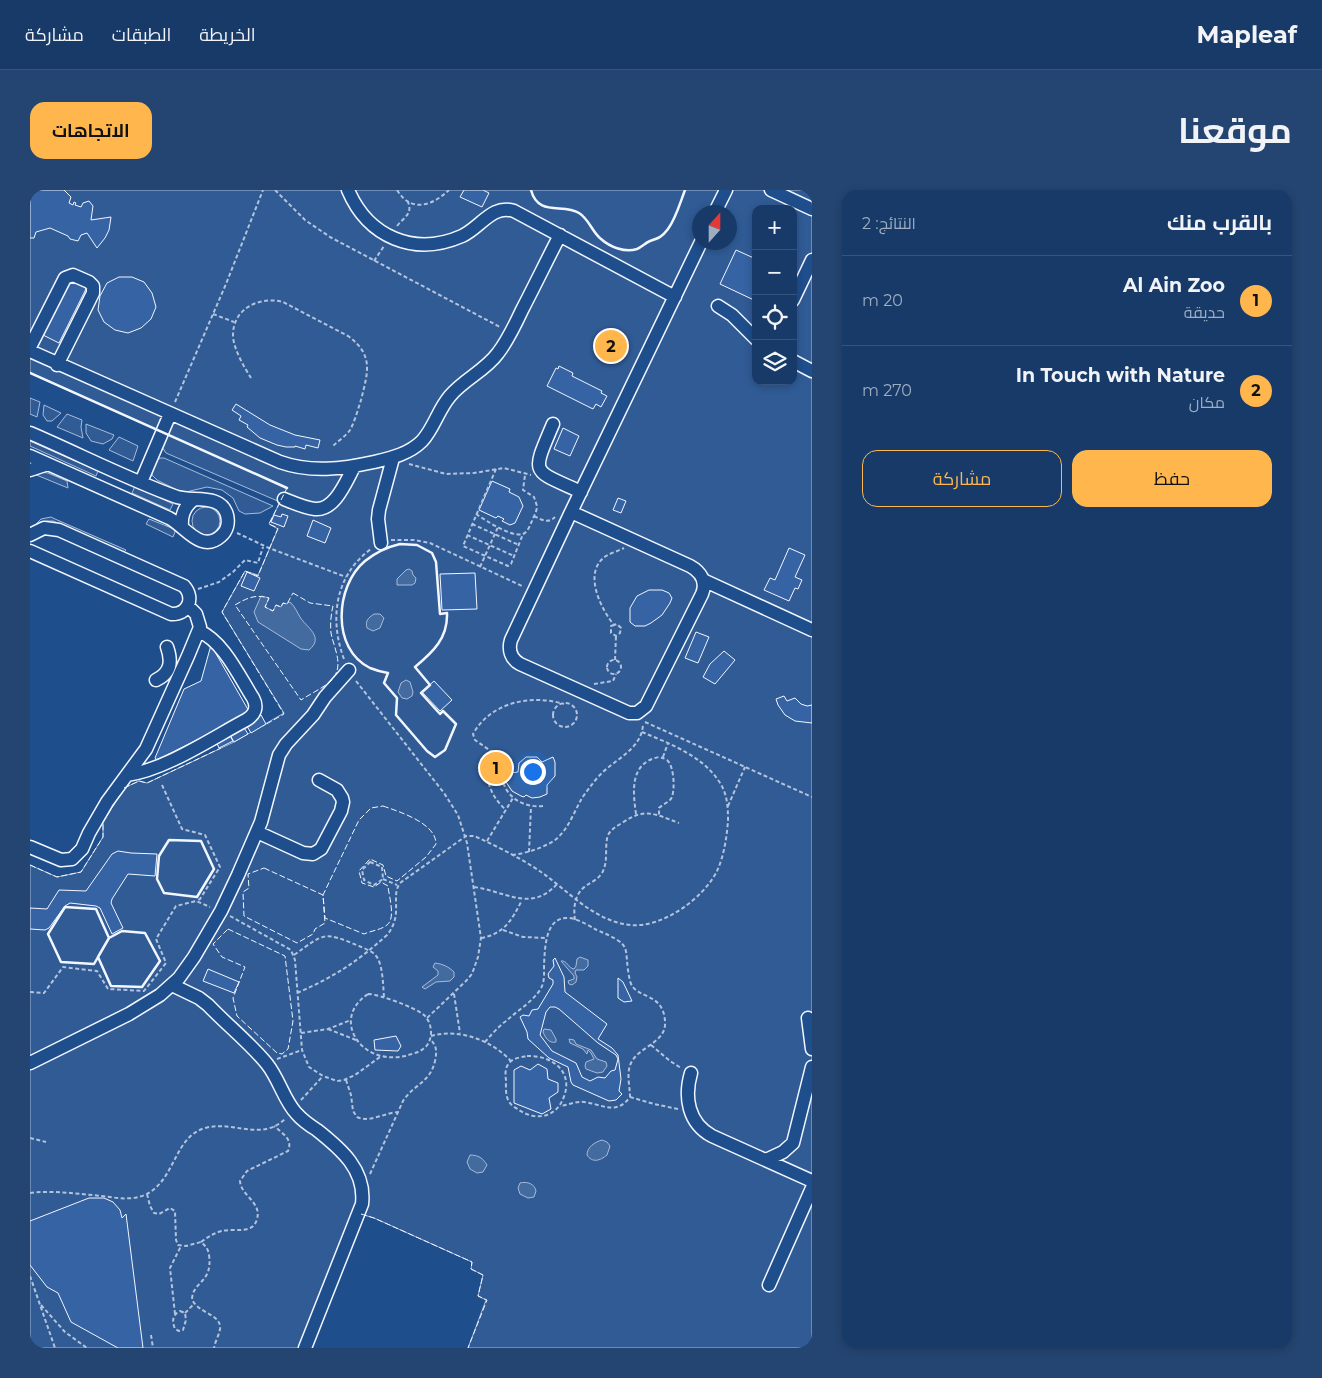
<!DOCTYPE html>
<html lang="ar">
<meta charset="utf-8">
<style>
:root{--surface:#173a69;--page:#244571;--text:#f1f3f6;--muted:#9eadc0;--line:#36547d;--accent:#ffb74d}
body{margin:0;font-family:Montserrat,Cairo,sans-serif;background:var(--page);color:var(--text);direction:rtl}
.controls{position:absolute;right:15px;top:15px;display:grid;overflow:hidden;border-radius:10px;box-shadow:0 2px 8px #0003}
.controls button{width:45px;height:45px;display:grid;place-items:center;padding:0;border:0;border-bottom:1px solid var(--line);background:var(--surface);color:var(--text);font:25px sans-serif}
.compass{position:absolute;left:662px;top:15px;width:45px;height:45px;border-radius:50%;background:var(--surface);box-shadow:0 2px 8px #0003;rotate:21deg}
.you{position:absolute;left:502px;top:581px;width:18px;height:18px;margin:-12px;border:4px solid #fff;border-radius:50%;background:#1a73e8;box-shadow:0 0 0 8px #1a73e833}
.badge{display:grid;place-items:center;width:32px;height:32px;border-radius:50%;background:var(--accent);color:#111;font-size:16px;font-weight:700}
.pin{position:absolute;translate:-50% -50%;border:2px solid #fff;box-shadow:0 1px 5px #0006}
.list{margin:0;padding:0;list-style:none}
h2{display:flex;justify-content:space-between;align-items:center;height:65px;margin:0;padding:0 20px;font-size:21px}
h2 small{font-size:16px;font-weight:400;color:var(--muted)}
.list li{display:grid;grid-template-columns:32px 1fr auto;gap:15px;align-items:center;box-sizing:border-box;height:90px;padding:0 20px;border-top:1px solid var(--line)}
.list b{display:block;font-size:19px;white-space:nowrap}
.list p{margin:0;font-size:16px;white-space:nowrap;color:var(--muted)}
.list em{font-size:16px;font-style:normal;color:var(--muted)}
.actions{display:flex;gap:10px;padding:15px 20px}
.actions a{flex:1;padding:11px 0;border:1px solid var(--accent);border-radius:15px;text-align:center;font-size:18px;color:var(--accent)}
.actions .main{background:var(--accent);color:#111}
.icon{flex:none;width:28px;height:28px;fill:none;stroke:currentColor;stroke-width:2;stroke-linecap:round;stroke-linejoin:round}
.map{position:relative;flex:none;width:782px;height:1158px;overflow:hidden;direction:ltr;border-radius:15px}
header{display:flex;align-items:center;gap:30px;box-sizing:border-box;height:70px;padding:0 25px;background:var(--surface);border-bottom:1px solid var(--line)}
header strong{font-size:24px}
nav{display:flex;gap:28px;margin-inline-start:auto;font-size:18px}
.intro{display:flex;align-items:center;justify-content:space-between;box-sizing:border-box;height:120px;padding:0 30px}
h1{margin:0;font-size:35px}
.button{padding:12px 22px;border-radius:15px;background:var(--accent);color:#111;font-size:18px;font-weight:700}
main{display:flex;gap:30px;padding:0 30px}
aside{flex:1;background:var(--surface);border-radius:15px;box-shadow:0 2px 8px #0003}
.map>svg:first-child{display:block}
</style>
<header>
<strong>Mapleaf</strong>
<nav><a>الخريطة</a><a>الطبقات</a><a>مشاركة</a></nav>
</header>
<div class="intro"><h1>موقعنا</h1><a class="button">الاتجاهات</a></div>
<main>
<aside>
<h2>بالقرب منك<small>النتائج: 2</small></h2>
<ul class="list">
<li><span class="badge">1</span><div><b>Al Ain Zoo</b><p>حديقة</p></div><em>20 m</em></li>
<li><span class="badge">2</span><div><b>In Touch with Nature</b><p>مكان</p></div><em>270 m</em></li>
</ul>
<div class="actions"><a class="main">حفظ</a><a>مشاركة</a></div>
</aside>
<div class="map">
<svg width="782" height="1158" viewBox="0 0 782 1158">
<rect width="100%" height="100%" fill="#1f4e8c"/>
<!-- built -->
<path fill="#305b95" stroke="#a8bbd7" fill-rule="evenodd" d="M0 0H782V1158H438L456 1110 448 1106 453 1085 441 1079 442 1072 344 1028 324 1022 271 1158H0V675L27 687 51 682 73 647V632L94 598 109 591 117 593 204 552 254 523 192 422 215 381 228 385 248 339 239 334 250 312 136 263 132 257 137 244 0 183ZM726 19H763V191H726ZM669 22H699V52H669Z
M0 208 10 212 7 227 0 224Z
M14 215 31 223 22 231H17L13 225Z
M37 224 52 230 51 237 53 248 27 237Z
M56 234 84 245 82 249 73 254 61 251 56 243Z
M89 247 108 256 103 271 79 260Z
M0 251 68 281 66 286 0 256Z
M131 268H134L243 316 230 323 215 324 209 321 203 308 192 300 177 297 156 302 147 300 127 290 122 285 121 281 126 270Z
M10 282 18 283 37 291 38 298 4 284Z
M105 296 143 314 140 320 102 303Z
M162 331a14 14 0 1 1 28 0a14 14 0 1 1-28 0Z
M21 327 25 329 96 360 94 362 23 331H17L6 336 7 333 11 329Z
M119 329 144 339 145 342 143 347 116 334Z"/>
<!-- water -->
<path fill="#446ba0" stroke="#a8bbd7" d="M379 379 382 381 383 385 386 388 385 393 382 395H367V389L376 380Z
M231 406 239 408 235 417 243 421 246 415 251 417 253 413 257 414 259 412 261 413C265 417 267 422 270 427 276 437 295 447 279 460L271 459 228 432 224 422Z
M344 424H350L354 428 350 438 343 441 337 438C335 431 338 428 344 424Z
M376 490 380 492 383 502 382 506 377 509 372 508 368 502 371 493Z
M550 767 558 770V776L554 780H546L545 783 547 787 546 792 542 795 539 794 538 791 544 789V786L531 771C537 770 538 778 544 779L546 776 547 769Z
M405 773C413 774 419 777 424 782V787L420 791 406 792 395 799 392 797 408 785V781L403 777Z
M514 839 521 840 526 849V852C519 854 515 847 513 842Z
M539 849 544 850 546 854 561 860 567 869 576 872 577 876 573 882 567 883 556 879 555 876 556 872 564 869 561 863 558 860 557 864 553 859 540 853Z
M572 950 577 952 580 956 577 965C570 971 562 973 557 965 557 957 565 952 572 950Z
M440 965C448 965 453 968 457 975L453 982 447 983 440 979 437 972Z
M490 993C497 991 505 994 506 1001L504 1007 498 1008 490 1004 488 998Z"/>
<!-- building -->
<path fill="#3563a3" stroke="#f2f6ff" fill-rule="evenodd" d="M0 0H34L41 7 39 13 43 15 44 12 46 13 45 15 51 17 53 13 59 11 63 16 61 30 81 27 79 40 75 48 67 58 57 43 51 45 48 51 40 49 38 46 20 38 6 42 4 48H0Z
M434 0H453L459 3 452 17 430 7Z
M706 60 726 69V111L690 94Z
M89 87H102L114 92 122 103 126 117 121 129 111 138 98 143 85 140 74 132 68 120 70 106 77 93Z
M38 88 57 97 29 153 11 144Z
M529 176 543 183 542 186 572 201 571 203 577 206 571 217 566 214 563 219 517 196 526 178 528 179Z
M206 214 240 235 265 245 290 250 288 258 276 255 275 259 265 256V257H256L247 255 230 248 217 237 218 235 209 230 211 226 202 220Z
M533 238 549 246 540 266 524 259Z
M462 291 480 299 479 302 489 307 493 316 485 333 480 335 472 331 474 329 468 326 466 328 449 320Z
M588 308 596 311 591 323 583 320Z
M252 324 258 326 254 337 241 332 244 325 251 327Z
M283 330 301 338 295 353 277 346Z
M759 358 775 365 765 387 772 390 768 399 765 398 759 411 734 400 740 388 745 390Z
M217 382 230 388 224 401 211 396Z
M445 383 447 419 412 420 410 384Z
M619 400H632L639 403 642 408 640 413 632 425 621 433 615 436H605L600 432V418L607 406Z
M666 442 679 447 668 473 655 468Z
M181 455 220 523 127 570 125 568 154 499 171 491Z
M694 461 705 470 685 494 673 487 680 474Z
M404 491 422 510 410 521 392 502Z
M754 506 757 511 765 508 771 514 777 516 782 515V533L765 531 755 525 748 515 746 509Z
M231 525 236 534 221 543 215 533Z
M213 536 218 544 204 552 199 543Z
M199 544 203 551 189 558 186 551Z
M496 567H507L512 572 523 567 525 572V586L517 595V604L510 607 502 608 496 605 494 607 491 606 482 601 476 592 474 584 488 582 489 573Z
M88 661 101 663 127 664 125 686 98 684 82 709 81 713 93 738 82 744 70 718 66 716 40 713 35 716 19 738 15 740 0 739V718L17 719 29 700 56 701 82 664Z
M525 768 534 787 535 802 577 834 568 849 582 858 588 865 591 889 589 901 592 904 586 910 579 911 543 895 541 892 538 877 519 868 498 849 497 842 490 827 493 825 499 826 502 820 508 819 523 794V790L519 788 518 784 524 776 523 770ZM520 817H525L529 819 568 853 586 865 588 869 585 880 581 881 575 888 568 887 560 891 552 887 546 873 522 861 510 845 516 822Z
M178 779 209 792 204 803 173 791Z
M588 788 593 792 602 811 594 812 588 808Z
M366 846 371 856 368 861 345 860 344 850Z
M508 874 517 879 518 889 528 893V902L519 908 521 919 512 924 484 913V880L491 876 500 880Z
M59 1008H74L83 1012 90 1020 92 1028 96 1024 113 1158H88L41 1132 28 1103 17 1097 0 1075V1031Z"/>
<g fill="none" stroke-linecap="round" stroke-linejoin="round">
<defs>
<path id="minor" d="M318 0C338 47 384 67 432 46 451 37 462 14 484 21L645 107
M741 0 782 19
M685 22 696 0
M763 110 782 70
M688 116 702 125 726 149
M0 157 35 88 43 85 59 92 63 96V103L27 175
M0 161 250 272C281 283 312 279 344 272 361 268 379 264 392 251 404 238 408 220 420 206 434 189 455 181 468 163 478 150 485 135 492 120 505 95 517 70 530 45
M763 171 782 181
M523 234C501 286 501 279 551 302
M0 243C49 264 97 289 147 307 163 312 191 303 197 325 199 333 197 341 191 346 171 364 155 336 139 328L0 266
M0 280 18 274
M111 292 140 224
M254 309C264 313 275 318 285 319 305 321 316 291 324 277
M541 322 660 376C671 382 677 392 672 404L616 516 607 523H599L490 474C481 469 478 460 481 450Z
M541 322 671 52
M152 336C151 325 154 317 163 310
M0 345 14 338 29 340 154 396C165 408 158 425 141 424L0 361
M351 353 348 329 349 320 363 268
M673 390 782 440
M126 490C141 483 142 471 137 457
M97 585C135 580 182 548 216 530 225 525 228 517 223 508 209 486 193 451 169 441
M227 642 273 663 283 664 291 659 311 621 313 612 312 608 307 600 289 590
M0 657 31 670 42 669 52 659 59 643 77 612 116 559 158 466 170 437 166 424 158 416
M142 795 169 808 178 815C197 835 220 853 237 874 249 889 254 910 266 923 272 930 279 935 287 940 311 959 336 980 332 1014L275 1158
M778 828 782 859
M0 873 99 824 130 805 149 788 164 767 191 721 208 685 231 632 249 565 256 554 283 525 295 507 319 480
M661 883C654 907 658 933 682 946L782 991
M736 970 753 962 763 953 782 877
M739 1095 782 998"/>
</defs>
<!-- minor casing -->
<use href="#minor" stroke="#f2f6ff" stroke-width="15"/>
<!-- path -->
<path stroke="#b3c4dc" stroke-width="2" stroke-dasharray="4 2.5" stroke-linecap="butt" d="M245 0 275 30 300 47 470 137
M367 0C381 23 402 16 419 0
M367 36C374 27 383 24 378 12
M344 71 354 56
M183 124 204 132
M221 188C214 177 203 158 203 145 203 118 230 106 253 112L318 146C344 165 338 182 331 210 328 219 325 231 320 240 316 246 308 251 303 256
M145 212 196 94 233 0
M379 274 416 284 444 283 474 278 501 285
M466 279 433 356 478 376 481 374 493 344
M446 324C455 330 482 348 493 344 498 342 500 335 502 331 504 326 507 321 507 316L504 307 493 300 495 285
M504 326C512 330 518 334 525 327
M442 334 489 355
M207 343 239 358 316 387
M437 345 484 366
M361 350H384L400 353 494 397
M450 377 468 337
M168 399 189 392 203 382 215 370 228 373 233 357
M584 435 581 436V443L586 446 590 443 591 438 587 434 584 435C571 419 552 382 576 366 581 363 588 361 594 358
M314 469C299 429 305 385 341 359
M585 470 586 446
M577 477a7 7 0 1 1 14 0a7 7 0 1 1-14 0Z
M326 491 414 603 428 625 437 653 451 748 448 767 442 784 436 791 397 828
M564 494 583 491 586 484
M523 525a12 12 0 1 1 24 0a12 12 0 1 1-24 0Z
M615 532 782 607
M461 561C453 584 458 604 476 620
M633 567 638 553
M132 595 152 639 175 645 190 677 170 709 166 711
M513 616C494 618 476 608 472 588 470 581 475 575 472 569L445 550 443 544C461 512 501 504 534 514
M698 616 715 577
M606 624C603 602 599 573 629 567 632 568 634 568 637 570 644 576 645 598 642 607 640 612 633 614 629 618V626
M457 651 483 608
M499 662 501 617
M482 665C497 663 513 658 525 650 538 640 544 622 552 608 557 601 562 594 568 587 584 569 612 560 613 534
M340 672 352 677 353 689 344 695 334 690 332 680Z
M353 689 367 695
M444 697C475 701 501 723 527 694
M200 726 261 760 265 770 272 860 279 877 293 886 307 891 314 890 325 885 350 867
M545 730C543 716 545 703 557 695 562 692 568 689 572 683 578 673 575 660 577 649 578 641 585 637 592 633 616 617 624 624 649 633
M473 740 493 747 517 748
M451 748C474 744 482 730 492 710
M264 765C295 743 293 741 329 756 336 759 345 762 348 769 353 779 353 795 354 807
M0 802 14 803 33 777 67 781 78 799 114 801 136 773 126 749 146 716 166 711 180 717
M267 803C304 787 327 772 357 745 374 724 360 707 370 693L436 646H444L451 649C472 659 494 670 514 684 540 703 566 732 601 735 632 738 673 709 687 681 694 666 697 646 698 630 698 615 697 602 688 590 671 565 638 553 612 542
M338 804C349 804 386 818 394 825 399 830 401 836 401 843 401 849 398 856 393 859 388 863 381 864 375 866 331 876 300 829 338 804Z
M424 804 430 843
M298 839 326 850
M271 843 298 839 321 830
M401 846C429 838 461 850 481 871
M455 852C461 845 468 837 476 831 487 821 501 813 510 800 515 792 514 784 514 775 515 758 515 726 539 728 549 729 559 736 567 740 606 757 592 755 600 791 605 810 633 801 635 831 637 853 609 856 601 873 596 884 600 896 600 907 586 926 572 914 554 912 546 911 538 915 530 916
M621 855 640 871 651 878
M497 866C522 865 545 882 533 909 525 928 505 931 489 920 486 918 482 916 480 913 475 907 476 898 476 890 475 884 475 877 480 872 484 868 492 867 497 866Z
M247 869 272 860
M316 890 321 905 323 921 327 927C338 933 355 923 368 922
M600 907 624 914 648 919
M271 910 293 886
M0 948 16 952
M340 984 373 911C384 894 400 893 405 871 407 861 407 856 400 849
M0 1003C24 1000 48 1004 72 1006 87 1008 102 1011 117 1004 146 988 144 947 175 938 203 930 231 952 255 929
M117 1004 120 1016 124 1023 129 1024 140 1018 145 1021 146 1050 148 1055 156 1056 171 1052C176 1056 178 1059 179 1065 183 1093 163 1091 162 1109 167 1123 192 1124 190 1139 189 1145 185 1152 184 1158
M171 1052C178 1047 184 1043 192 1041 204 1038 223 1045 227 1029 232 1012 211 1006 210 991L217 981 258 961C263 949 253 944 244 936
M0 1086 25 1158
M11 1115 35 1142 57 1158
M150 1121 155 1123 156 1130 153 1140 149 1141 145 1139C142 1131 142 1125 150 1121Z
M155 1123 164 1114
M145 1124 140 1078 151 1056
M121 1145 123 1158"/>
<!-- minor -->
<use href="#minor" stroke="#1f4e8c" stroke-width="12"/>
<!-- fence -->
<path stroke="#f2f6ff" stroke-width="1" stroke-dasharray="6 2.5" stroke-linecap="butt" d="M0 183 257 298 239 334 248 338 228 386 215 381 192 422 254 524 233 536
M263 403 280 413 303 416C301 424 300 434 301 443 304 459 315 476 301 491 293 498 280 504 271 510L205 415C217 408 225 404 239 408L235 417 243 421 246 415 251 417 253 413 257 414Z
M94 598 109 591 117 593 191 558
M353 616C370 622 406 633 406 654L396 667 367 691 356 686 353 675 340 669 329 681 332 693 344 697 351 692 358 696C359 707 366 728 357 735 351 740 340 741 334 744L295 728 293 705 329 630 341 618Z
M0 675 27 687 51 682 73 647V632L90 605
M234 678 293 705 295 733 285 739 283 744 267 753 214 726 213 702 219 698 218 684Z
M198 739 255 766 263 831 258 859 252 864 247 863 207 826 203 808 215 777 192 767 183 754Z
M331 1024 344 1028 442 1072 441 1079 453 1085 448 1106 457 1110 438 1158"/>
<!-- wall -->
<path stroke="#f2f6ff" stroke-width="2.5" d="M501 0C508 27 533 13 549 23 559 29 562 42 571 49 580 57 595 63 607 59 612 57 615 53 620 51 629 48 632 47 638 39 646 28 650 13 655 0
M0 183 257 298
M370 354 387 355 402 363 406 372 410 424 417 423C418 448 403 462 385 477L400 495 391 503 410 524 413 521 426 534 415 560 405 567 397 561 366 525 367 508 354 493 358 483C352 482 345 480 340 478 301 459 305 396 335 371 345 363 357 357 370 354Z
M139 650 171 651 184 679 167 707 134 703 127 689 129 666Z
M35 717 66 719 79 748 64 774 31 772 18 744Z
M92 741 115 743 130 771 112 797 81 796 68 767 79 748Z"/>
</g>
</svg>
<div class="controls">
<button>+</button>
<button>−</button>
<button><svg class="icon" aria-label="locate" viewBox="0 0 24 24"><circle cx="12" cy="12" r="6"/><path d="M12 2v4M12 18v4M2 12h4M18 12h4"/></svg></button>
<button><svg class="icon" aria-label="layers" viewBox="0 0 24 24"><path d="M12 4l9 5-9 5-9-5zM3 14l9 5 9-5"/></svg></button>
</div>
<svg class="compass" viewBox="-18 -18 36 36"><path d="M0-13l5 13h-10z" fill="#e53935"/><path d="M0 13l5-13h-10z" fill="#9eadc0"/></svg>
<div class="you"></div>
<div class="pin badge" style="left:466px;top:578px">1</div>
<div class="pin badge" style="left:581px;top:156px">2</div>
</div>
</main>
